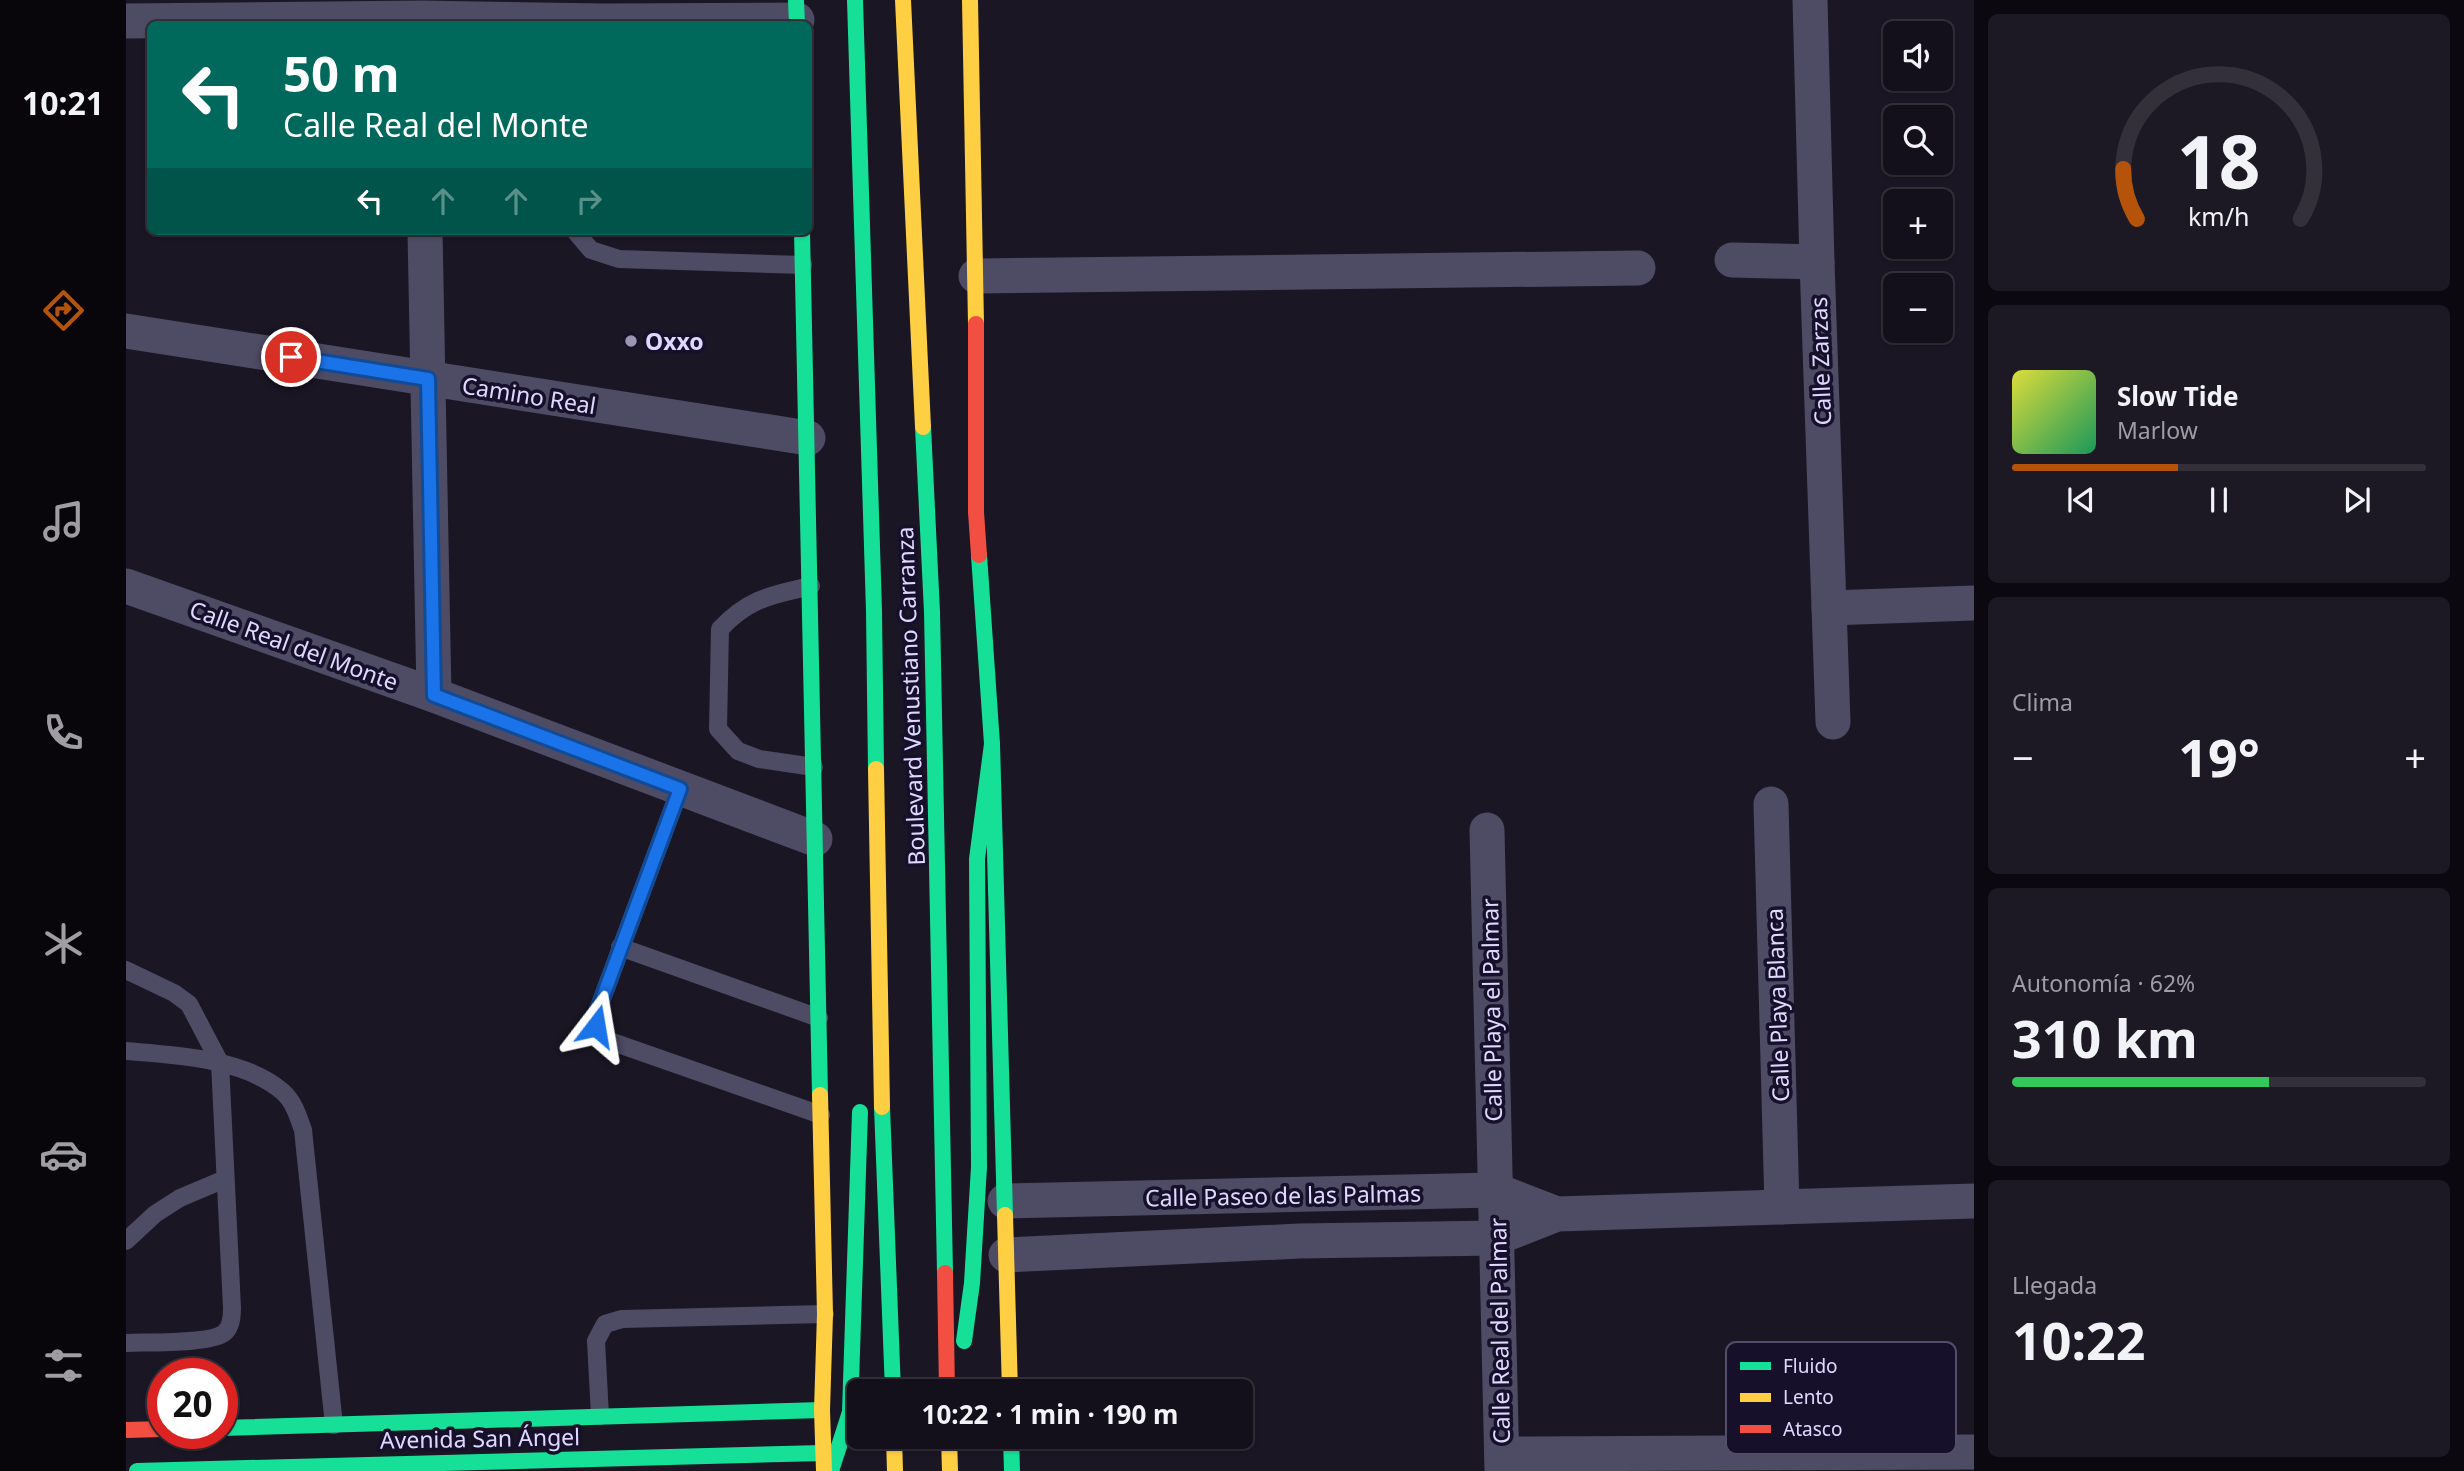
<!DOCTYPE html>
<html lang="es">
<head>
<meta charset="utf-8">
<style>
	:root { --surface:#14101b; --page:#1d1924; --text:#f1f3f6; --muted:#9d9da3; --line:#33303a; --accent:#b45309 }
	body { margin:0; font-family:"Noto Sans",sans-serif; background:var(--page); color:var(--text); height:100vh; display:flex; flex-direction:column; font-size:26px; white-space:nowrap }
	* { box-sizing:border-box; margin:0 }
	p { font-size:23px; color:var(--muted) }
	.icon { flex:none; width:38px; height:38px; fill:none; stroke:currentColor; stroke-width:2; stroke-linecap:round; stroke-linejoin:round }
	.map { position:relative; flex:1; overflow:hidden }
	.side { display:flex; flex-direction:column; gap:14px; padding:14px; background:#0b090f; width:490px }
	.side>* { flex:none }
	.banner { position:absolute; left:21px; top:21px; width:665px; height:214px; border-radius:10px; box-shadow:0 2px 5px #0004,0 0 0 2px var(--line); background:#00695c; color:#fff; overflow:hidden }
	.buttons { position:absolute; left:1757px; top:21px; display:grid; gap:14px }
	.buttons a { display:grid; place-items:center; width:70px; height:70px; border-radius:10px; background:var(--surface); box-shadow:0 2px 5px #0004,0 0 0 2px var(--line); font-size:35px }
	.speed { position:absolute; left:21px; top:1358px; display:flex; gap:14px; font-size:35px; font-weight:700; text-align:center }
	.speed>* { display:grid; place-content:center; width:91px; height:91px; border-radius:50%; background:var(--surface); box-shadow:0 2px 5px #0004,0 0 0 2px var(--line); line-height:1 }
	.speed .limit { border:10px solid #d22; background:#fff; color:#111 }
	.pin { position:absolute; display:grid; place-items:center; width:60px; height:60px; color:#fff; margin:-30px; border:4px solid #fff; border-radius:50%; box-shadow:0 2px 7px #0007 }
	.me { position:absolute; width:77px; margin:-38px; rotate:14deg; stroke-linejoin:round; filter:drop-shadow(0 0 5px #0008) }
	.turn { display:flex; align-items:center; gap:24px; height:147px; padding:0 21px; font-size:32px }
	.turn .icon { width:91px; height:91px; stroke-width:2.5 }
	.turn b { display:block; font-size:49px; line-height:60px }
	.lanes { display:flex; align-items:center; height:66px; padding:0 21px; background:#0003; justify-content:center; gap:35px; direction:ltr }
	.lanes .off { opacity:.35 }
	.big { font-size:52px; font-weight:700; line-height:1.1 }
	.side .card { flex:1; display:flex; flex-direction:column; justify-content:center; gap:10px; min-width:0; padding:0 24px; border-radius:10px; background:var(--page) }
	.side .dial { align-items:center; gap:0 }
	.dial svg { height:182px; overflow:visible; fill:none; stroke:var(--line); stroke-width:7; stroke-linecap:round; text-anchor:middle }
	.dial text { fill:var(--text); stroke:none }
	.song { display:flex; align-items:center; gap:21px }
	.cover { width:84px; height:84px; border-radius:10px; background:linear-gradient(135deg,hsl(60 70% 55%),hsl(150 70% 35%)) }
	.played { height:7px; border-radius:4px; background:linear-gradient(90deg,var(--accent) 40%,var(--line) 40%) }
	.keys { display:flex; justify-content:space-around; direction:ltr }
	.heat { display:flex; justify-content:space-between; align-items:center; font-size:38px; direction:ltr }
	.charge { height:10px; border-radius:5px; background:linear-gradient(90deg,#34c759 62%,var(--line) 0) }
	.trip { position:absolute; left:721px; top:1379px; width:406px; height:70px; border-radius:10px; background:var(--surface); box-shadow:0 2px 5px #0004,0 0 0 2px var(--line); font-weight:700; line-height:70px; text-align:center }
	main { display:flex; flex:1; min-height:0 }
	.dock { display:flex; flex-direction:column; width:126px; justify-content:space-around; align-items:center; background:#08060b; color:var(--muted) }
	.dock .icon { width:49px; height:49px }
	.dock .on { color:var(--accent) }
	.dock b { font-size:32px; color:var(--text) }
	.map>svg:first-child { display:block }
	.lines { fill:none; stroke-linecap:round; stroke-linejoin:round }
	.lane { stroke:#4e4b65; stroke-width:18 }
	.street { stroke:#4e4b65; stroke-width:35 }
	.fast { stroke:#16e098; stroke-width:16 }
	.slow { stroke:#ffcf43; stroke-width:16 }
	.jam { stroke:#f24e42; stroke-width:16 }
	.route-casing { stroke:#114b97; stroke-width:18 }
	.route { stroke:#1a73e8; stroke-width:12 }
	.poi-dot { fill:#9b95b2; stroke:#16102a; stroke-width:2.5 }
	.labels { text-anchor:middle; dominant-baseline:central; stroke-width:7; stroke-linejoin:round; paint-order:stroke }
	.poi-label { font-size:23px; font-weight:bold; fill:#e0d9ff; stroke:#16102a; text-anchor:start }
	.street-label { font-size:23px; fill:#e0d9ff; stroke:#16102a }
	.key { fill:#16102a; stroke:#534c6a; stroke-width:2 }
	.key-label { font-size:19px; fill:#e0d9ff }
</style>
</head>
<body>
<main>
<nav class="dock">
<b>10:21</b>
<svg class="icon on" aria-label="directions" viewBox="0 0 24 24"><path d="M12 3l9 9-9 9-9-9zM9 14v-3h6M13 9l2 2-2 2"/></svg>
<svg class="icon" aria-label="music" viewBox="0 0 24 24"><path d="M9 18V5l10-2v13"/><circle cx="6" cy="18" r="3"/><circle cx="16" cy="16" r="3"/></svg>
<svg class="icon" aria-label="phone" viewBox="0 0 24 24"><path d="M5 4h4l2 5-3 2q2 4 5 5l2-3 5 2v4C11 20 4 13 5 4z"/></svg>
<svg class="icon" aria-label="climate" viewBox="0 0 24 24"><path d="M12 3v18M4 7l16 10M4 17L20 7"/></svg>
<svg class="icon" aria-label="car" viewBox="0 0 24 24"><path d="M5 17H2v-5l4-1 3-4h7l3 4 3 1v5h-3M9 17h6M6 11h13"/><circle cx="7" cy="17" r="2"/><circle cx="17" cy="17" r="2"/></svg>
<svg class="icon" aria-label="filters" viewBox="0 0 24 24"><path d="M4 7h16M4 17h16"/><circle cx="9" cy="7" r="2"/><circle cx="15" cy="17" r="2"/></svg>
</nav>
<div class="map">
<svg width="1848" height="1471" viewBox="0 0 1848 1471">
	<rect width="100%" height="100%" fill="#1a1624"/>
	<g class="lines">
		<!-- lane -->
		<g class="lane">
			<polyline points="449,231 465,250 493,259 677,265"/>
			<path d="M685,586C646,595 623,598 594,629L592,729L612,751L633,759L688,767"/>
			<polyline points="554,789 470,1015 470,1026 478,1039 695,1115"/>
			<polyline points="494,947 693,1018"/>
			<path d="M0,970L48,993L63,1004L94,1063L106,1308C106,1317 105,1328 98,1333C85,1344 19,1342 0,1343"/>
			<path d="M0,1051C49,1055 118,1058 157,1092C168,1102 172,1116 177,1130L208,1425"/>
			<polyline points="0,1241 29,1214 54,1198 99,1179"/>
			<polyline points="474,1416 470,1341 479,1324 496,1319 699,1314"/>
		</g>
		<!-- street -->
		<g class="street">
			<polyline points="1684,0 1691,262 1707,722"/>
			<polyline points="0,21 295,18 479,21 671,20"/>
			<polyline points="299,231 308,695"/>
			<polyline points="1606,260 1691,262"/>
			<polyline points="850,276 1512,268"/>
			<polyline points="0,331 682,438"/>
			<polyline points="0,586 308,695 689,839"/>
			<polyline points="1703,608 1848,603"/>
			<polyline points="1645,804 1656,1207"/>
			<polyline points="1361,830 1376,1471"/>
			<polyline points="879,1201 1369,1190 1431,1214"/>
			<polyline points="880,1255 1174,1241 1370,1238 1431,1214 1848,1201"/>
			<polyline points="1376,1454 1848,1452"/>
		</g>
		<!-- fast -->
		<g class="fast">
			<polyline points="670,0 671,24"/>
			<polyline points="729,0 748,611 750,769"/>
			<polyline points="676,231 694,1095"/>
			<polyline points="797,427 806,612 819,1273"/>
			<polyline points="853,555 866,744 879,1215"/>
			<polyline points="756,1107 767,1391"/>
			<polyline points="838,1341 846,1283 853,1167 851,859 866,744"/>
			<polyline points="96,1428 696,1410"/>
			<polyline points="885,1437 886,1471"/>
			<polyline points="11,1471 697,1453"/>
			<polyline points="705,1471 724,1412 734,1112"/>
		</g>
		<!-- slow -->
		<g class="slow">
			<polyline points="777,0 797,427"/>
			<polyline points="844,0 850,324"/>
			<polyline points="750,769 756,1107"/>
			<polyline points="694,1095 699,1314 696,1410 698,1471"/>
			<polyline points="879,1215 884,1391"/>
			<polyline points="768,1437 769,1471"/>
			<polyline points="823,1437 824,1471"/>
		</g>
		<!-- jam -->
		<g class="jam">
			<polyline points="850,324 850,512 853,555"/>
			<polyline points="819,1273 821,1391"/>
			<polyline points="0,1430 37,1429"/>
		</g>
	</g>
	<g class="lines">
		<defs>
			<polyline id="route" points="165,357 302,379 308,695 554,789 470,1015 470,1026"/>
		</defs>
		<!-- route casing -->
		<use href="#route" class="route-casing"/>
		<!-- route -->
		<use href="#route" class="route"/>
	</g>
	<!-- markers -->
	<circle class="poi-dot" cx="505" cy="341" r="7"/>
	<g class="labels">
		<!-- poi labels -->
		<g class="poi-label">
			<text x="519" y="341">Oxxo</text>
		</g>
		<!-- street labels -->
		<g class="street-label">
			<text transform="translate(1694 361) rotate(-92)">Calle Zarzas</text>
			<text transform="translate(403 395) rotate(9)">Camino Real</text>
			<text transform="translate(168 645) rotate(20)">Calle Real del Monte</text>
			<text transform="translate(784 696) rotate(-92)">Boulevard Venustiano Carranza</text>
			<text transform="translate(1651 1005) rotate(-92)">Calle Playa Blanca</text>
			<text transform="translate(1365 1010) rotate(-91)">Calle Playa el Palmar</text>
			<text transform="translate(1157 1195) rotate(-1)">Calle Paseo de las Palmas</text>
			<text transform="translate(1373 1331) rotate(-91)">Calle Real del Palmar</text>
			<text transform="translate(354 1438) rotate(-1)">Avenida San Ángel</text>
		</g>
	</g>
	<!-- legend -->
	<rect x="1600" y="1342" width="230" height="112" rx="10" class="key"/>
	<rect x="1614" y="1362" width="31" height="8" fill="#16e098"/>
	<rect x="1614" y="1393" width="31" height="9" fill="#ffcf43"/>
	<rect x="1614" y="1425" width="31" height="8" fill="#f24e42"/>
	<g class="key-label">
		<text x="1657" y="1373">Fluido</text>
		<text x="1657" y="1404">Lento</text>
		<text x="1657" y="1436">Atasco</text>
	</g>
</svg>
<div class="buttons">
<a><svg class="icon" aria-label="sound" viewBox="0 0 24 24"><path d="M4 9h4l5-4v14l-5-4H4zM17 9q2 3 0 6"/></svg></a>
<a><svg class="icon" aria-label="search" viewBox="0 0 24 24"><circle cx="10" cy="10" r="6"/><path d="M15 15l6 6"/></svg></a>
<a>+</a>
<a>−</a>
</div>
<div class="speed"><div class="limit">20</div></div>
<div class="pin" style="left:165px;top:357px;background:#d93025"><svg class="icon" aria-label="arrive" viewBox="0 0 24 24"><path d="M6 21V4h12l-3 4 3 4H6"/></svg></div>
<svg class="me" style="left:470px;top:1026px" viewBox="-20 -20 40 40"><path d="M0-17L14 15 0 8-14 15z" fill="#1a73e8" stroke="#fff" stroke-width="4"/></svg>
<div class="trip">10:22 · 1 min · 190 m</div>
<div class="banner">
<div class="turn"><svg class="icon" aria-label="left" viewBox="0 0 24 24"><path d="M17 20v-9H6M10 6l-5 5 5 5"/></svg><div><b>50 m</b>Calle Real del Monte</div></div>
<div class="lanes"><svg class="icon" aria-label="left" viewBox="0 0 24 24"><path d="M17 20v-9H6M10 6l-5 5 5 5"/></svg><svg class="icon off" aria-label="ahead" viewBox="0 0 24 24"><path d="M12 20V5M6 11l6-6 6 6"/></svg><svg class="icon off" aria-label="ahead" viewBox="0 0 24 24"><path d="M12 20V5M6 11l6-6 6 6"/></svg><svg class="icon off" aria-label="right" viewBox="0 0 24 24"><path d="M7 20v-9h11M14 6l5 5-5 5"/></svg></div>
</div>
</div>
<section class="side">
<div class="card dial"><svg viewBox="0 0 100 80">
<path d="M14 69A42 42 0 1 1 86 69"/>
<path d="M14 69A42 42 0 0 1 8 47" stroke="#b45309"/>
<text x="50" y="56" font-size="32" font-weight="700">18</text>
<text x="50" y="72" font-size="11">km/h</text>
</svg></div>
<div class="card">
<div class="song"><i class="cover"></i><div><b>Slow Tide</b><p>Marlow</p></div></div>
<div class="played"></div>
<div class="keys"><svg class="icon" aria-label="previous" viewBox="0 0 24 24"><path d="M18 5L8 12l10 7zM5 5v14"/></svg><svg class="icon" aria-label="pause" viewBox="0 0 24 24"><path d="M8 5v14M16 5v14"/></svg><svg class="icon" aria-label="next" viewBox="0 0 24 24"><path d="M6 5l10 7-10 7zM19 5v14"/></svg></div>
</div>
<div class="card"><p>Clima</p>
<div class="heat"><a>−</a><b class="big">19°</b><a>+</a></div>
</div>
<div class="card"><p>Autonomía · 62%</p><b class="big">310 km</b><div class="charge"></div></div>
<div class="card"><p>Llegada</p><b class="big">10:22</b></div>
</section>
</main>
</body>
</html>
